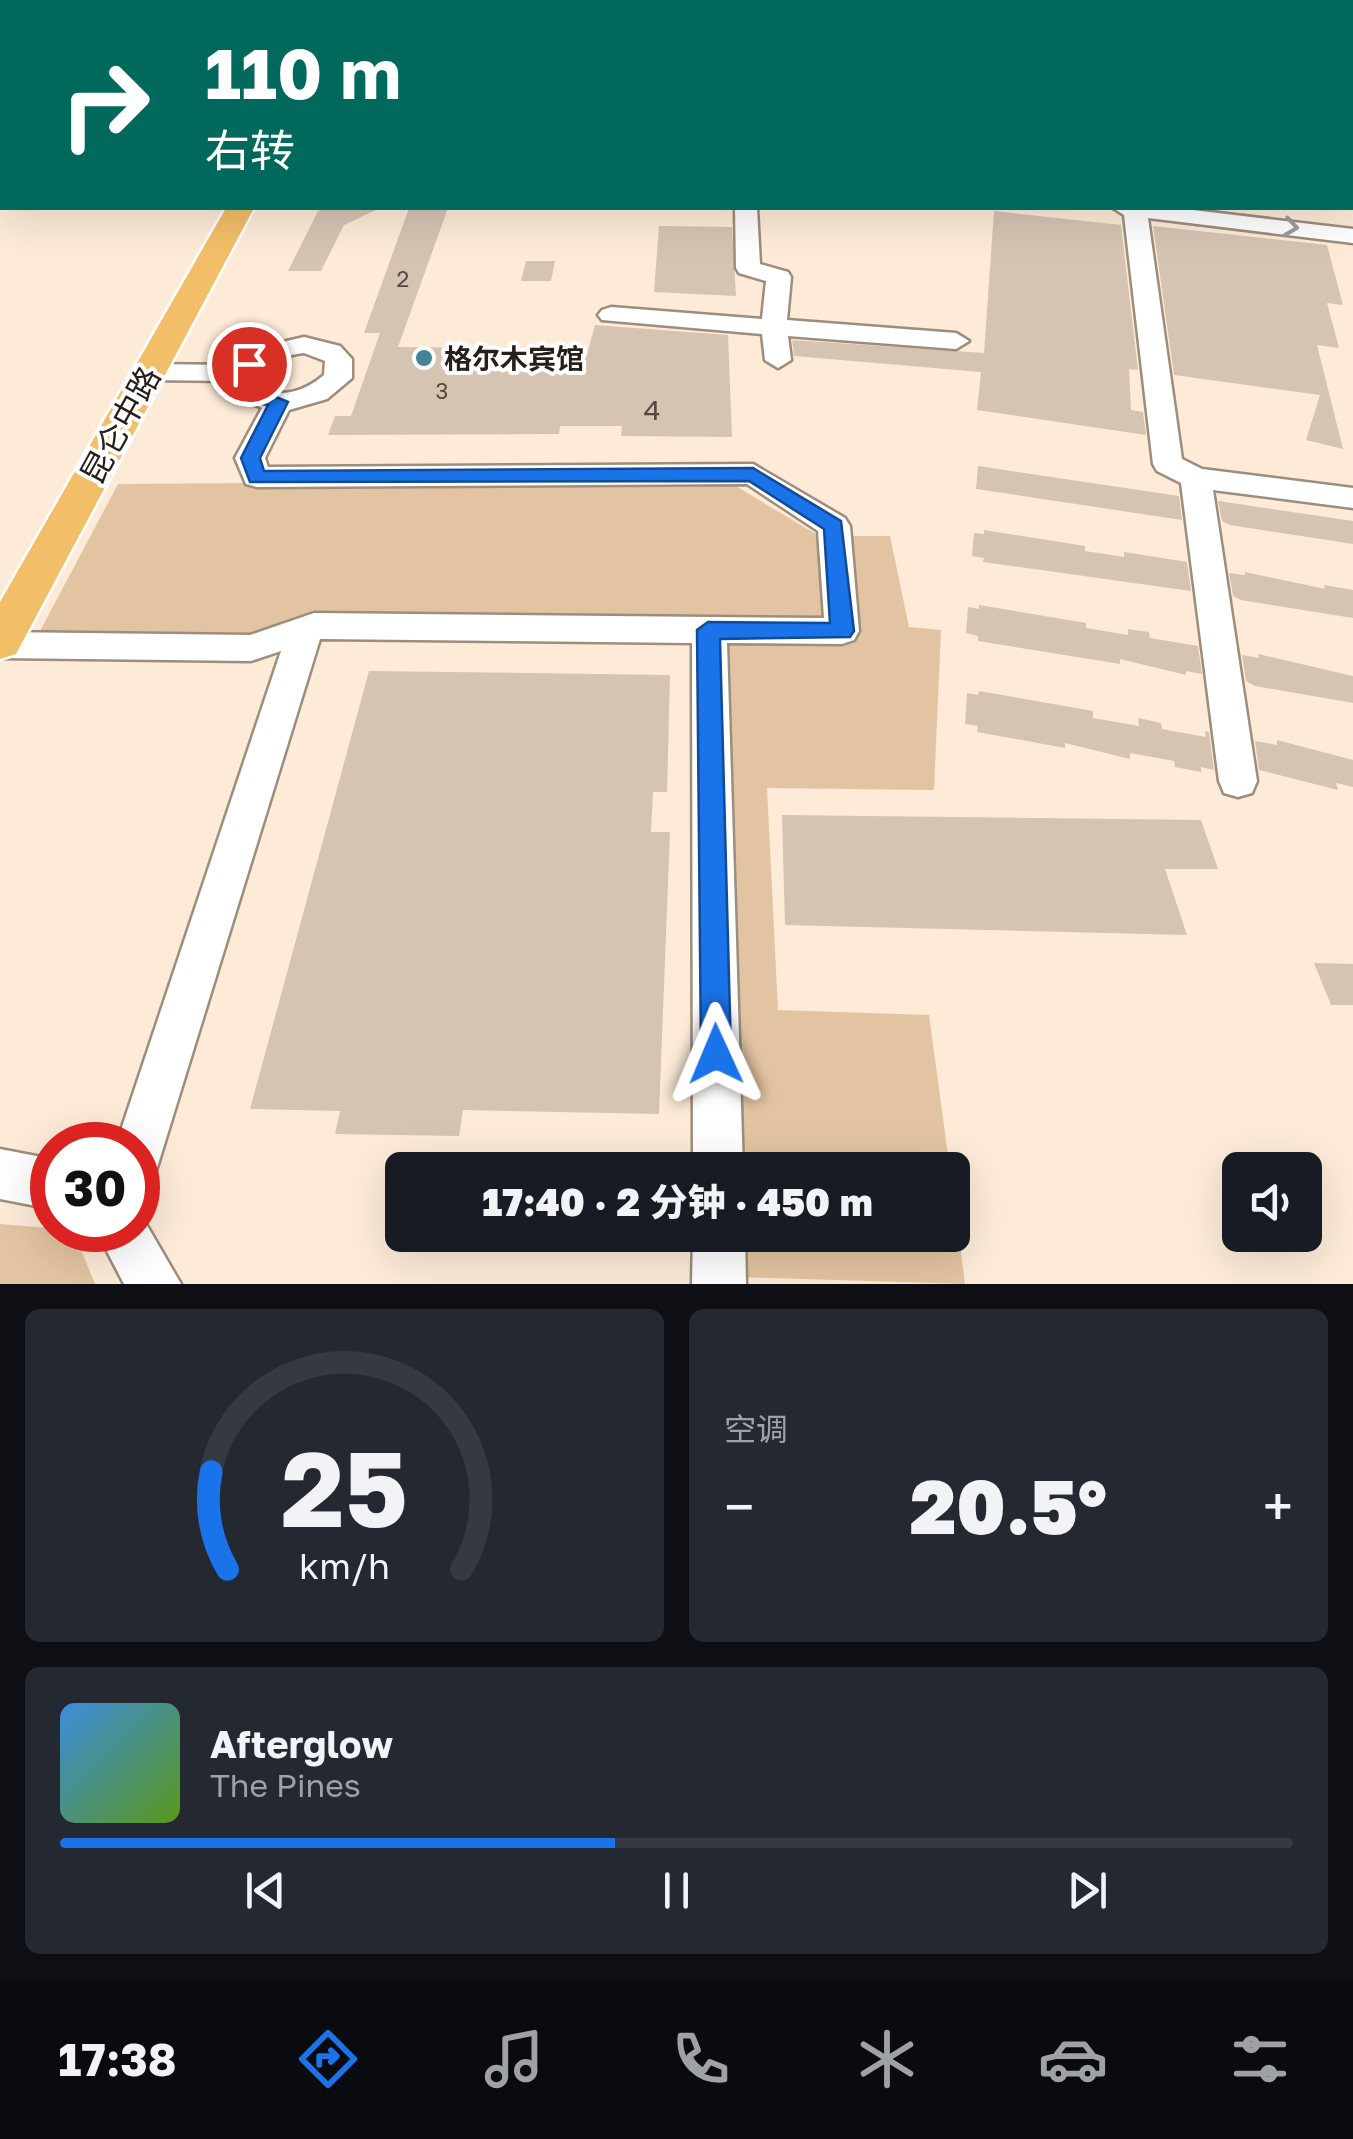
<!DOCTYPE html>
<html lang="zh">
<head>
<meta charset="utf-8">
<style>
	:root { --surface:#171b24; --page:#242831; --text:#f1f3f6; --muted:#9ea1a6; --line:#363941; --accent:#1a73e8 }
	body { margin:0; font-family:"Golos Text","Noto Sans SC",sans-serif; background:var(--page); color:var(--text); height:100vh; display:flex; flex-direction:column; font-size:38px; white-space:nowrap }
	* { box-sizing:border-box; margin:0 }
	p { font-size:32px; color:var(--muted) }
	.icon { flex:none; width:55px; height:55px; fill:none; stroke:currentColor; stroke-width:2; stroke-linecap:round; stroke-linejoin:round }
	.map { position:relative; height:1284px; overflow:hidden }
	.drawer { display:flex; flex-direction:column; gap:25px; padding:25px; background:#0d0f14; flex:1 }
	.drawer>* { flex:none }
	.hud { position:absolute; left:0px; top:0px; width:1355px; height:210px; box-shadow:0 10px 40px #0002; background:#00695c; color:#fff; overflow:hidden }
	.tools { position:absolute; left:1222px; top:1152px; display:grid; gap:20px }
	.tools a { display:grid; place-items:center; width:100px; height:100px; border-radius:15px; background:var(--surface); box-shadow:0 10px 40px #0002; font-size:50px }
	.speed { position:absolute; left:30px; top:1122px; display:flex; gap:20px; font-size:50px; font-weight:700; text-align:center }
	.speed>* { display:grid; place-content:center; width:130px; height:130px; border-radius:50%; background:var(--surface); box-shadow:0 10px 40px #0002; line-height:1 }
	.speed .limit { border:15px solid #d22; background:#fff; color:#111 }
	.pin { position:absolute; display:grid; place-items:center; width:85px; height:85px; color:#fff; margin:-42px; border:5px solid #fff; border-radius:50%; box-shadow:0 2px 10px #0007 }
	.me { position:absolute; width:110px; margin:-55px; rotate:359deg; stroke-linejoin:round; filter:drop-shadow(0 0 8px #0008) }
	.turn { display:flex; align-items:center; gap:35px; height:210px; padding:0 40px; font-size:45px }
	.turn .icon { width:130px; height:130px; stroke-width:2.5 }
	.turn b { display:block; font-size:70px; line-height:85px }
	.big { font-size:75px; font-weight:800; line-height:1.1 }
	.drawer .card { flex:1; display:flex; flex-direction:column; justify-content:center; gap:15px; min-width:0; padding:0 35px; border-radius:15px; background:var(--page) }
	.drawer .dial { align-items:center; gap:0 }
	.dial svg { height:260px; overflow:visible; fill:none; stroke:var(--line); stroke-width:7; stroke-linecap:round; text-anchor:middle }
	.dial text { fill:var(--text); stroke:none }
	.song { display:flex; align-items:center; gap:30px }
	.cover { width:120px; height:120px; border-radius:15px; background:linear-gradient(135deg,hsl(210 70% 55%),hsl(90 70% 35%)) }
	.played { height:10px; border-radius:5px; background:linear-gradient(90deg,var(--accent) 45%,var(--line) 45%) }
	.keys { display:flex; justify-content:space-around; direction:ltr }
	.heat { display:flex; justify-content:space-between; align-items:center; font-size:55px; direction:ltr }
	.drawer .tiles { flex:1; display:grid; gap:25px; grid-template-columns:1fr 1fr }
	.card:last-child { grid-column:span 2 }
	.trip { position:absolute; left:385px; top:1152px; width:585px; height:100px; border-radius:15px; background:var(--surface); box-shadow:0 10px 40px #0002; font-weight:800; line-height:100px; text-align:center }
	.tab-bar { display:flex; height:160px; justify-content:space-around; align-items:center; background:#090b0e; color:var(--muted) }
	.tab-bar .icon { width:70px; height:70px }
	.tab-bar .on { color:var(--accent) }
	.tab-bar b { font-size:45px; color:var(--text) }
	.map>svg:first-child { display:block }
	.green { fill:#e3c4a2 }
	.building { fill:#d5c4b2 }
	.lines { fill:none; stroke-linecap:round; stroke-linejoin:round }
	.minor-casing { stroke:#9d8d7c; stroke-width:5 }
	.major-casing { stroke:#fff; stroke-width:5 }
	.minor { fill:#fff; fill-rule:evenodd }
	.major { fill:#f2be68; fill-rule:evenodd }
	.oneway { stroke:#9e9b98 }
	.route { fill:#1a73e8; stroke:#114b97; stroke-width:2.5 }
	.poi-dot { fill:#428395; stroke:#fff; stroke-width:4 }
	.labels { text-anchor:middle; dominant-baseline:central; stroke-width:8; stroke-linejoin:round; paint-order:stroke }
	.far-number-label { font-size:22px; fill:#524940 }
	.far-poi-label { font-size:28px; font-weight:bold; fill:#27201a; stroke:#fff; text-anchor:start }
	.number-label { font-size:28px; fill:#524940 }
	.street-label { font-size:32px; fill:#27201a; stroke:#fff }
</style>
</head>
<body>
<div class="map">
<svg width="1353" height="1284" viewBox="0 0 1353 1284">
	<rect width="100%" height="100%" fill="#fdebd8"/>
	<!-- green -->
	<g class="green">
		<polygon points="726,480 819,536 890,536 909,627 941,630 934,790 767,788 778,1010 929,1015 950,1170 735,1170 719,619 292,620 252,634 39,633 118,484"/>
		<polygon points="953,1189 965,1284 739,1277 738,1235 952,1235"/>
		<polygon points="0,1224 73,1230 95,1284 0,1284"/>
	</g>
	<!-- building -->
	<g class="building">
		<polygon points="328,208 380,208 344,225 321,271 288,271 318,211"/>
		<polygon points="409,208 448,208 398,347 489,348 484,371 542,372 545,357 586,358 595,325 728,335 732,437 621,436 622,426 560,426 559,434 328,435 335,416 351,416 380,333 364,333"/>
		<polygon points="994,211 1121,225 1138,370 1129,369 1131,410 1143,412 1146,435 977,410 981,372 794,356 792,340 984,353"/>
		<polygon points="659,226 732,227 736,296 654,292"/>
		<polygon points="1153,226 1327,245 1343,305 1327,303 1339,348 1317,345 1343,449 1306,440 1320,395 1174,375"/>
		<polygon points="526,261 555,261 551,281 521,281"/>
		<polygon points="978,466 1179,496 1182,520 976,489"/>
		<polygon points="1218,501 1353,521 1353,544 1230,525 1222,521"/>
		<polygon points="984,530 1085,546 1085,551 1124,557 1124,552 1187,562 1191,591 983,562 984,558 972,556 974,533 984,534"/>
		<polygon points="1245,572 1325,589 1324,585 1353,590 1353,618 1241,600 1233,596 1229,573 1245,575"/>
		<polygon points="979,605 1086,623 1086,628 1128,635 1128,629 1149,632 1150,638 1198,646 1202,674 1186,671 1186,675 1120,659 1120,664 978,641 978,636 966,633 968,607 979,609"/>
		<polygon points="1258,654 1353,676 1353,703 1255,686 1246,681 1242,655 1259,658"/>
		<polygon points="369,671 670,675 667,792 653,792 651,832 670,832 659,1114 463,1110 459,1136 335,1134 340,1111 250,1109"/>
		<polygon points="979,691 1093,711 1093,718 1139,726 1138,718 1161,723 1162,729 1206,737 1205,731 1209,732 1214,770 1201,767 1201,772 1175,767 1174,761 1130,753 1130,759 1065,743 1065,748 977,732 978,726 965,724 967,693 978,695"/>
		<polygon points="1277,740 1353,760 1353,787 1336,783 1338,790 1259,770 1255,741 1277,745"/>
		<polygon points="782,815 1201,820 1218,869 1165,869 1187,935 785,925"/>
		<polygon points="1314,963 1353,964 1353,1005 1331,1005"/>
	</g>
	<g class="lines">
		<defs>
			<g id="minor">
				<polygon points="951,0 967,0 968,2 952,2"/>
				<polygon points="1052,0 1068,0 1069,2 1053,2"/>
				<rect x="1352" y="44" width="1" height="10"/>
				<rect x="0" y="74" width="2" height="12"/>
				<polygon points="735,208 757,208 760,264 788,272 791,277 787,320 956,333 969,341 956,349 788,336 791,360 778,368 765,360 762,334 602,320 598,315 602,310 611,307 762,319 766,281 739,273 736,268"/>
				<polygon points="1113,208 1176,208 1353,229 1353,243 1148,218 1182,459 1202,469 1353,488 1353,508 1213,490 1257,781 1252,793 1238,797 1224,793 1219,781 1181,483 1157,471 1153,464 1124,215"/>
				<path d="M304,337L340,346L352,359V378L327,399L289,410L265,458L268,467L753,464L845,518L850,526L859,631L854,640L842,644L727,643L743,1170H693L692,643L320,639L156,1171L138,1178V1145H116L281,651L251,661L0,658V632L250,635L314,613L824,618L818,531L747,484L257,487L246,484L235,458L262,408L234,396L230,381L149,380L135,372L149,364L236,365L261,347ZM304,353L325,361L324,375C305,391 281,400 258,386L257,374C270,361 285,355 304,353Z"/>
				<polygon points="0,1149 52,1159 52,1209 0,1199"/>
				<polygon points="138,1210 181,1284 124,1284 96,1230 138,1230"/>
				<polygon points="693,1235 745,1235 746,1284 692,1284"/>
			</g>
			<polygon id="major" points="226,208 254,208 16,654 0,659 0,602"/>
		</defs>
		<!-- minor casing -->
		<use href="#minor" class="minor-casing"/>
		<!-- major casing -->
		<use href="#major" class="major-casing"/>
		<!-- minor -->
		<use href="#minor" class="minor"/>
		<!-- major -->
		<use href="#major" class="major"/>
	</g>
	<!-- one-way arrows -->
	<defs><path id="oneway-chevron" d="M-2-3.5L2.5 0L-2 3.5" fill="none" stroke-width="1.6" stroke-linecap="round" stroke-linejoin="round" transform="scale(2.5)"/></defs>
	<use class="oneway" href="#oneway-chevron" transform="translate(1291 227) rotate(8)"/>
	<!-- route -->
	<path class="route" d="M249,358L258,364L250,382L252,387L288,402L260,458L264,471L753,468L841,521L854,631L850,637L720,639L731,1054L727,1065L716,1069L705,1065L701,1054L697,630L708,622L830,623L824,529L749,481L250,482L241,458L268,405C251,402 239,400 232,382L243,360Z"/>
	<!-- markers -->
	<circle class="poi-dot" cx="424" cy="358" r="10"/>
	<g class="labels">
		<!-- far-number labels -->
		<g class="far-number-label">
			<text x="403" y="278">2</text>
			<text x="442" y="390">3</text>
		</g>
		<!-- far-poi labels -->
		<g class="far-poi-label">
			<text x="444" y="358">格尔木宾馆</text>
		</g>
		<!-- number labels -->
		<g class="number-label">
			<text x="652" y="409">4</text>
		</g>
		<!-- street labels -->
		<g class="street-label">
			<text transform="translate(120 425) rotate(-61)">昆仑中路</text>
		</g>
	</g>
</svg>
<div class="tools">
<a><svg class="icon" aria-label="sound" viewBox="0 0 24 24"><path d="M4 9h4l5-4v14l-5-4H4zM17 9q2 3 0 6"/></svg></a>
</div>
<div class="speed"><div class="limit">30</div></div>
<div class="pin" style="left:249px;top:364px;background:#d93025"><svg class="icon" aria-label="arrive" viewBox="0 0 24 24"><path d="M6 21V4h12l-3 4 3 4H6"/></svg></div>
<svg class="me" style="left:716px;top:1054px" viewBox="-20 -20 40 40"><path d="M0-17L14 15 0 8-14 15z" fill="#1a73e8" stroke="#fff" stroke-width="4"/></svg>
<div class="trip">17:40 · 2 分钟 · 450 m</div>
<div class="hud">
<div class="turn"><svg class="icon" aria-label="right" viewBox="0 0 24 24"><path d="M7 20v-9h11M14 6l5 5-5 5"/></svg><div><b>110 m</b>右转</div></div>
</div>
</div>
<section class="drawer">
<div class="tiles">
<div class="card dial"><svg viewBox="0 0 100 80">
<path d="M14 69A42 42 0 1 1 86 69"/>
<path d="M14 69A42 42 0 0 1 9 39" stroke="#1a73e8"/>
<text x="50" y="56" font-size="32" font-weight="700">25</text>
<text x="50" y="72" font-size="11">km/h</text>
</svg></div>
<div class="card"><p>空调</p>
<div class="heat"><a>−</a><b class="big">20.5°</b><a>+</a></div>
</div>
<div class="card">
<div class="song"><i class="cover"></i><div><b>Afterglow</b><p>The Pines</p></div></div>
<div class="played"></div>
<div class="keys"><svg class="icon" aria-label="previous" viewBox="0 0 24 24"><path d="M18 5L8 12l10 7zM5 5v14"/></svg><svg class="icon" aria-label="pause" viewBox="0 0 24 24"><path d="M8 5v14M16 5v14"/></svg><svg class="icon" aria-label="next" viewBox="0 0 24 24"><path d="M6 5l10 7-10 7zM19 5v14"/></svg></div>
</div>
</div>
</section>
<nav class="tab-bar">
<b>17:38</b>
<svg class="icon on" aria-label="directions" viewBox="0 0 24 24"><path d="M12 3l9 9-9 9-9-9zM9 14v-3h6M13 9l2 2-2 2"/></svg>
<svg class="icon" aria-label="music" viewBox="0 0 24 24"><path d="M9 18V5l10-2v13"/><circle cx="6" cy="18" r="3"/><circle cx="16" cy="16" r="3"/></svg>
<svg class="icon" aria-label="phone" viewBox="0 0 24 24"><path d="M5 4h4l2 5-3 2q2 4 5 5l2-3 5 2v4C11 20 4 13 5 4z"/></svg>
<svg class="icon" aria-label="climate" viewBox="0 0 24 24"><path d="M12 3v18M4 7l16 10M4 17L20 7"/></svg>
<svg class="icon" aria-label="car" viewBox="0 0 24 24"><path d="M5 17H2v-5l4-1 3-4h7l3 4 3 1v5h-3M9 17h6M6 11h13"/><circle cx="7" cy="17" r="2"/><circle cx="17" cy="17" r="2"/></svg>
<svg class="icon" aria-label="filters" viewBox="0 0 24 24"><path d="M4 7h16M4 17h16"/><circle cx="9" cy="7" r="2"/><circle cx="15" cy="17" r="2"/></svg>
</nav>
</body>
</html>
